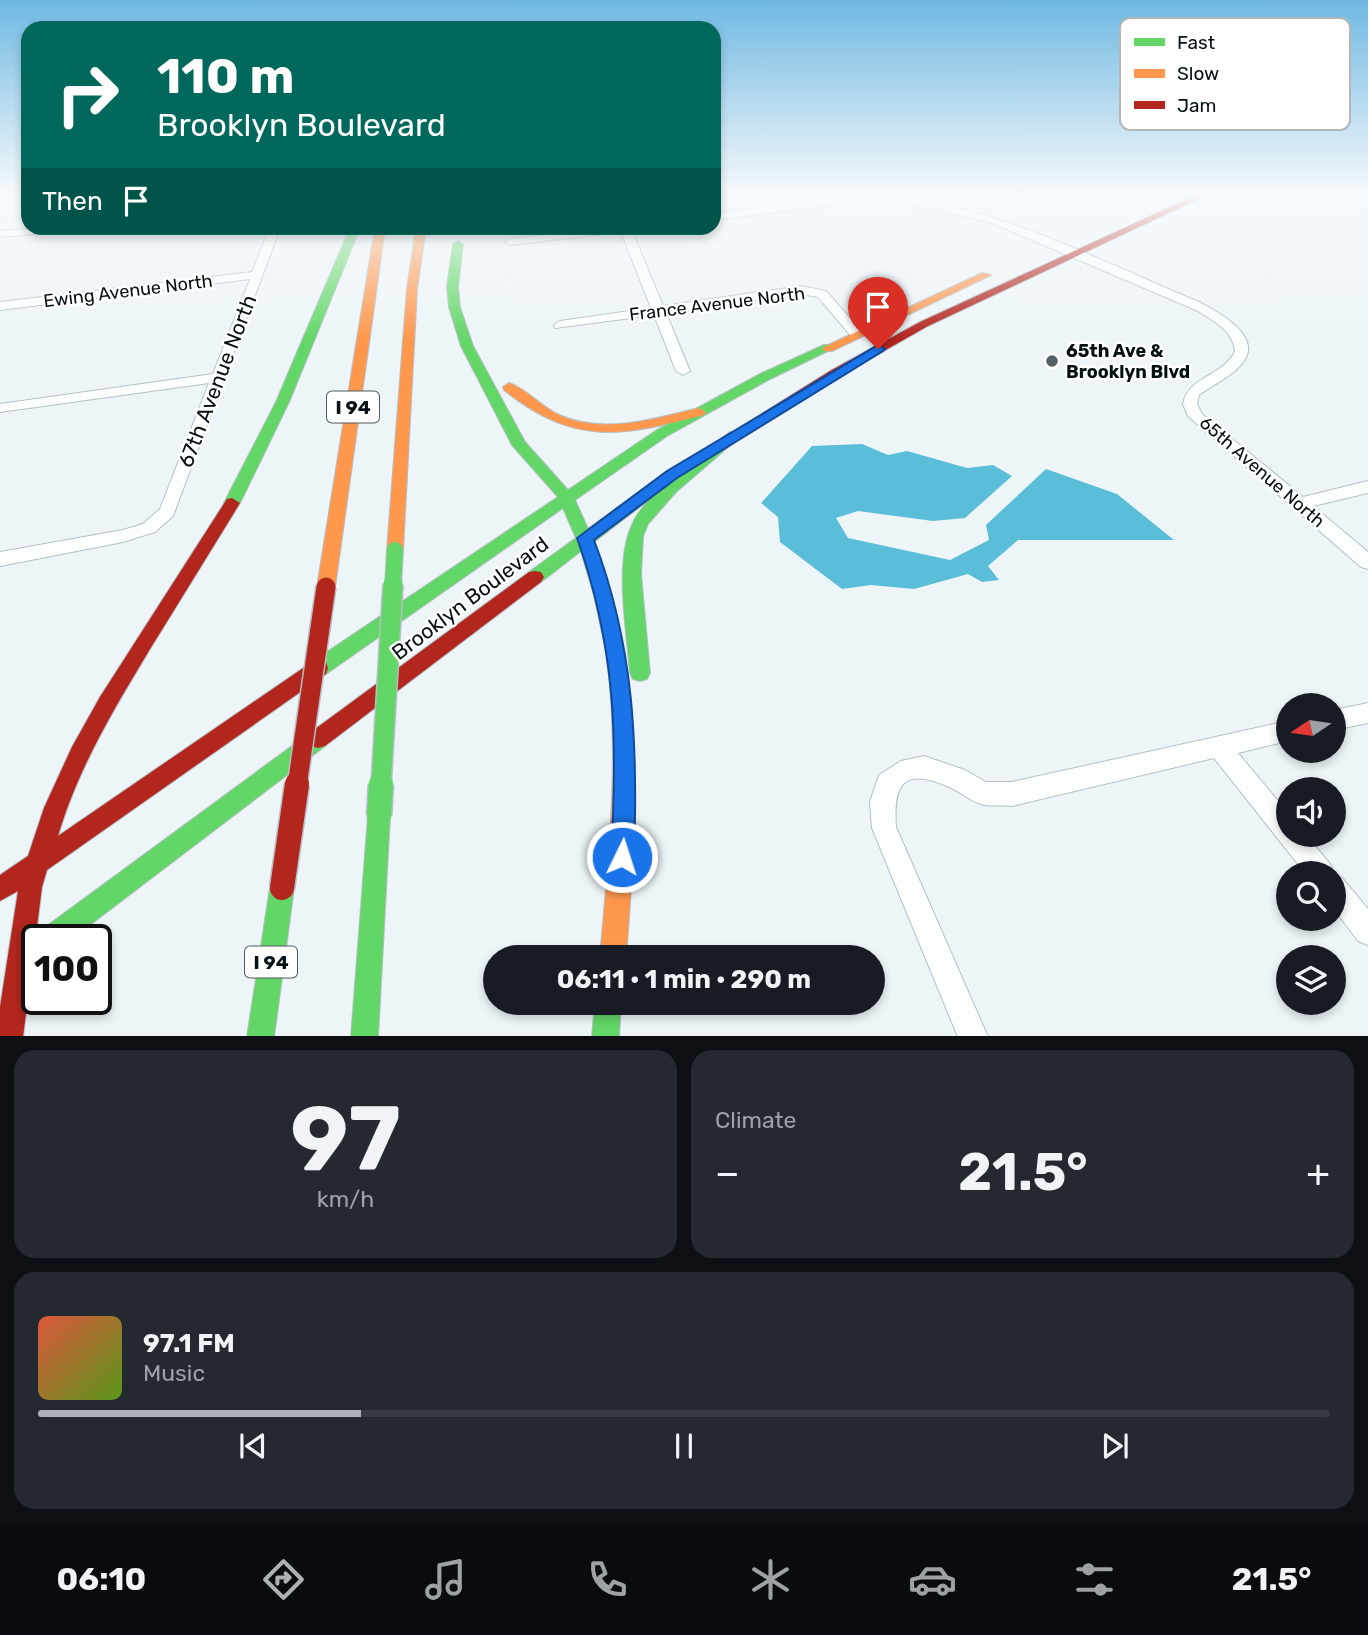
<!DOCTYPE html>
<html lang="en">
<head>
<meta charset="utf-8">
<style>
	:root { --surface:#171b24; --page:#242831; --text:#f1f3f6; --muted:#9ea1a6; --line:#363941; --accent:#abb1b4 }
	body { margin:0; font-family:Rubik,sans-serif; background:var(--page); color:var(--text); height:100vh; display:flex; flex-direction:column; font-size:26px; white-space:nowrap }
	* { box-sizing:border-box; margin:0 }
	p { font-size:23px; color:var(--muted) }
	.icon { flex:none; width:38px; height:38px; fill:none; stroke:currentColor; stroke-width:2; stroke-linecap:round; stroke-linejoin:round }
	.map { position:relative; height:1036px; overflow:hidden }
	.side { display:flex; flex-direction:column; gap:14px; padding:14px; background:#0d0f14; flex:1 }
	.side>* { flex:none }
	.top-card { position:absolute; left:21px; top:21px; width:700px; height:214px; border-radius:21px; box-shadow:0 4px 10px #0003; background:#00695c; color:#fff; overflow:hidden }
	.needle { width:46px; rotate:257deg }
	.controls { position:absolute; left:1276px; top:693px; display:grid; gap:14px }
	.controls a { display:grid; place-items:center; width:70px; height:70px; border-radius:50%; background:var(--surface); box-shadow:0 4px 10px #0003; font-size:35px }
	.speed { position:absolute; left:21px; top:924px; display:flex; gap:14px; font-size:35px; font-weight:700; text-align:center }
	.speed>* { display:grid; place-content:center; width:91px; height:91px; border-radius:50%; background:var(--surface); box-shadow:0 4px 10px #0003; line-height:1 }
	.speed .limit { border:4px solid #111; border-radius:10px; background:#fff; color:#111 }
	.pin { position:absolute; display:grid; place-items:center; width:60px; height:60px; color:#fff; margin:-72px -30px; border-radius:50% 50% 50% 0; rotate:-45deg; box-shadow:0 0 7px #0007 }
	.pin .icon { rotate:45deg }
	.me { position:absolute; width:77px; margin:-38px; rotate:4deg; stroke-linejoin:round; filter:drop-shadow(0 0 5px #0008) }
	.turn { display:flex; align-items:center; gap:24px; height:147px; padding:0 21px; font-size:32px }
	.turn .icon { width:91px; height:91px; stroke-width:2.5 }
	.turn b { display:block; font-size:49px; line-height:60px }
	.then { display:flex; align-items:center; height:66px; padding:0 21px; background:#0003; gap:14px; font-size:26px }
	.big { font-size:52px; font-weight:700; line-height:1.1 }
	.side .card { flex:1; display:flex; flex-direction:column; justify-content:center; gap:10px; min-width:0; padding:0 24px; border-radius:21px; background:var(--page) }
	.side .dial { align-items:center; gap:0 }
	.dial b { font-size:91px; line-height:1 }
	.song { display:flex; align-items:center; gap:21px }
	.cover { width:84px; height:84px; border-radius:10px; background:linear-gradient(135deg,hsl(10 70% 55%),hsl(90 70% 35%)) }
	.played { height:7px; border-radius:4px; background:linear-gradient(90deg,var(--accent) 25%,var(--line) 25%) }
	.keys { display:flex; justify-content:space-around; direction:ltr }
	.heat { display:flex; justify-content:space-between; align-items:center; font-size:38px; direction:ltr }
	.side .tiles { flex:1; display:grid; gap:14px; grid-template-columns:1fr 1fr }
	.card:last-child { grid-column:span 2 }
	.trip { position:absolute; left:483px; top:945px; width:402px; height:70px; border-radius:35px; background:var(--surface); box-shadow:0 4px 10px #0003; font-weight:700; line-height:70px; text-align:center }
	.dock { display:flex; height:112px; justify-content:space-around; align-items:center; background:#090b0e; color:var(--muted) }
	.dock .icon { width:49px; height:49px }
	.dock .selected { color:var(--accent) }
	.dock b { font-size:32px; color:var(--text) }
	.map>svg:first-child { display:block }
	.water { fill:#5abed8 }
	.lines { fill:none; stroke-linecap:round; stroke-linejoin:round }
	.street-casing { stroke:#b5c0c4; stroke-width:2 }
	.fast-casing { stroke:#b5c0c4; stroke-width:2 }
	.slow-casing { stroke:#b5c0c4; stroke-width:2 }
	.jam-casing { stroke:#b5c0c4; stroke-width:2 }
	.street { fill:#fcfefe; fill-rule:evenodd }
	.fast { fill:#63d668; fill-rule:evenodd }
	.slow { fill:#ff974d; fill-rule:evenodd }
	.jam { fill:#b3261e; fill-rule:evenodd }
	.fast-bridge-far2-casing { stroke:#b5c0c4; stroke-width:18; stroke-linecap:butt }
	.fast-bridge-far1-casing { stroke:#b5c0c4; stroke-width:22; stroke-linecap:butt }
	.fast-bridge-casing { stroke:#b5c0c4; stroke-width:27; stroke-linecap:butt }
	.jam-bridge-far1-casing { stroke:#b5c0c4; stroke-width:22; stroke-linecap:butt }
	.jam-bridge-casing { stroke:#b5c0c4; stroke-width:27; stroke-linecap:butt }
	.fast-bridge-far2 { stroke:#63d668; stroke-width:16 }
	.fast-bridge-far1 { stroke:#63d668; stroke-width:19 }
	.fast-bridge { stroke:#63d668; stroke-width:24 }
	.jam-bridge-far1 { stroke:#b3261e; stroke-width:19 }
	.jam-bridge { stroke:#b3261e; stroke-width:24 }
	.route { fill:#1a73e8; stroke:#114b97; stroke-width:2 }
	.poi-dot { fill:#556064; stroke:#fff; stroke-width:2.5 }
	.labels { text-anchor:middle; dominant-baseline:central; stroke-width:5; stroke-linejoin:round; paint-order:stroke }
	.far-street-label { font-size:18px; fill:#031014; stroke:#fff }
	.far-poi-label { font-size:18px; font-weight:bold; fill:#031014; stroke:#fff; text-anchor:start }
	.shield { fill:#fff; stroke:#4f585a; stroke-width:2 }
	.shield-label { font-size:19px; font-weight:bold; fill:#031014 }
	.street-label { font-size:21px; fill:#031014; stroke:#fff }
	.key { fill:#fff; stroke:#b3b7b8; stroke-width:2 }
	.key-label { font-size:19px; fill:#031014 }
</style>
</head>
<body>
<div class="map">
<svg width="1368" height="1037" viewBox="0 0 1368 1037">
	<rect width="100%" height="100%" fill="#edf5f8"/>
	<!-- water -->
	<polygon class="water" points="862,444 888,455 907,451 967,468 993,465 1012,476 965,518 933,521 858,511 836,518 848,538 950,560 989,540 986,525 1046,469 1117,494 1174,540 1018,540 988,566 999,580 982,582 968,574 914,589 871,585 842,589 780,542 778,517 761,503 812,446"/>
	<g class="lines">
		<defs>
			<g id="street">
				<path d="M856,195C971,192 1095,259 1199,302C1220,313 1267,338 1240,366C1229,378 1212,385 1199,395L1197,404L1202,414L1303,497L1368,481V493L1313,506L1368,552V569L1361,567L1188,416L1183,404C1188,376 1224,376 1235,351C1233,331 1214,321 1198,311L992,223L943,211L874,200L714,220V214Z"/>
				<polygon points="1331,195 1344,195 1368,205 1368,212"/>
				<polygon points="35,228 69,228 64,231 0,237 0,231"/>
				<polygon points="270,228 280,228 173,516 155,532 123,542 0,566 0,552 123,530 143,524 160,509 209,383 0,412 0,404 213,374 250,279 0,310 0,302 252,272"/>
				<polygon points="609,228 637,228 632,231 663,306 801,286 826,291 863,333 856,337 851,336 818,297 801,294 666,313 690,371 683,375 676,371 654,315 555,328 554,325 560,321 651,308 621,232 510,245 505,242 510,239"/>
				<polygon points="1368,703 1368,723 1334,730 1334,710"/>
				<path d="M1288,721V741L1238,753L1288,813V835H1306L1330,864L1334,873V874L1305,873L1214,758L1012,806C1003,805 993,806 984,805C971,802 961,792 949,787C904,767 893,783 896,827L988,1037H958L872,828L870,802L879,775L901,761L924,756L965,770L986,782H1012Z"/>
				<polygon points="1334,875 1343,879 1368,909 1368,945 1358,941 1334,909"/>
			</g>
			<g id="fast">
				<polygon points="350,228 360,228 289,402 240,503 237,507 227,507 224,503 276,402"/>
				<path d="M458,241L463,244L458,287L460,307L473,346L525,442L568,490L657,430L762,373L824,345H832L834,348L770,379L667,436L575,500L588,529L668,471L673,469L679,472L730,432H740L742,435L676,492L648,524L643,536L641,574L650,673L647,679L640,681L633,679L630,673C627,630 614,564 632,525C636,514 644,506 651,498L594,542L611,595L625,655L623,660L616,663L609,660L607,655L594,595L581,551L541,582H529L526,577L529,572L576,538L563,508L326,674L319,676L312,674L310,668L312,662L558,497L512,445L461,346L449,307L447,287L453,244Z"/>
				<polygon points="318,730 325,732 328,739 325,746 70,940 37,940 40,931 311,732"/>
				<polygon points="379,805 387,808 390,816 378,1037 351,1037 368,816 371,808"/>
				<polygon points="282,876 290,880 294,888 274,1037 247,1037 270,888 274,880"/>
				<polygon points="595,1003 621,1003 619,1037 592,1037"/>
			</g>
			<g id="slow">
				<polygon points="375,228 385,228 335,587 332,592 320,592 317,587"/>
				<polygon points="416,228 426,228 417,289 403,550 401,554 389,554 387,550 407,289"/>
				<polygon points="982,273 991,275 832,351 824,351 822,348"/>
				<path d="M509,383C527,389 541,407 559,415C604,435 654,419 699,408L706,412L704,415C621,436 576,447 504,390L503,387Z"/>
				<path d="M616,647L623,650L625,655C641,756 634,856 626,957H600C609,855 620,757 607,655L609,650Z"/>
			</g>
			<g id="jam">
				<polygon points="1196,195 1207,195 928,326 838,377 719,451 714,452 707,448 830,371 920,322"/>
				<path d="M232,498L240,503C210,552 180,601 150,649C114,709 78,768 58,836L312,662L319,660L326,662L328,668L326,674L47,870L42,887L23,1037H0V1007L18,891L0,901V875L28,856L44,808L72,747L100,697L227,499Z"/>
				<polygon points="535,571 541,572 544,577 541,582 325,746 318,748 311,746 308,739 311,732 529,572"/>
			</g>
		</defs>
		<!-- street casing -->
		<use href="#street" class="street-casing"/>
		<!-- fast casing -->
		<use href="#fast" class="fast-casing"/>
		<!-- slow casing -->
		<use href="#slow" class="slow-casing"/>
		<!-- jam casing -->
		<use href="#jam" class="jam-casing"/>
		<!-- street -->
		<use href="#street" class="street"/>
		<!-- fast -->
		<use href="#fast" class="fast"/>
		<!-- slow -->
		<use href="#slow" class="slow"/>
		<!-- jam -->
		<use href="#jam" class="jam"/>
		<defs>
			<polyline id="fast-bridge-far2" points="393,586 395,550"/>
			<polyline id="fast-bridge-far1" points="381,786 393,584"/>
			<polyline id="fast-bridge" points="379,816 381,784"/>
			<polyline id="jam-bridge-far1" points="297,786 326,587"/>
			<polyline id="jam-bridge" points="282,888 297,784"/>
		</defs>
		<!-- fast-bridge-far2 casing -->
		<use href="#fast-bridge-far2" class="fast-bridge-far2-casing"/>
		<!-- fast-bridge-far1 casing -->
		<use href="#fast-bridge-far1" class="fast-bridge-far1-casing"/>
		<!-- fast-bridge casing -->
		<use href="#fast-bridge" class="fast-bridge-casing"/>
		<!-- jam-bridge-far1 casing -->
		<use href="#jam-bridge-far1" class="jam-bridge-far1-casing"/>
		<!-- jam-bridge casing -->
		<use href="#jam-bridge" class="jam-bridge-casing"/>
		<!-- fast-bridge-far2 -->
		<use href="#fast-bridge-far2" class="fast-bridge-far2"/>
		<!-- fast-bridge-far1 -->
		<use href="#fast-bridge-far1" class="fast-bridge-far1"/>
		<!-- fast-bridge -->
		<use href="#fast-bridge" class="fast-bridge"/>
		<!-- jam-bridge-far1 -->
		<use href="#jam-bridge-far1" class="jam-bridge-far1"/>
		<!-- jam-bridge -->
		<use href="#jam-bridge" class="jam-bridge"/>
	</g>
	<!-- sky -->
	<linearGradient id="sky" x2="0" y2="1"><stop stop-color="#6fb8e2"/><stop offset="0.57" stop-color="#f7fafc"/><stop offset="1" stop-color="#f7fafc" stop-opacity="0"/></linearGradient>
	<rect width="1368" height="340" fill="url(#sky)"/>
	<!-- route -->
	<path class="route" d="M878,345L885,349L883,351L677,478L594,540C634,645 638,745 634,857L631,865L622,868L614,865L611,857C618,743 616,647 577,538L667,471Z"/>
	<!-- markers -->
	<circle class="poi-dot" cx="1052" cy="361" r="7"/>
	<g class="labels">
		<!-- far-street labels -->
		<g class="far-street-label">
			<text transform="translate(128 291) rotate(-7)">Ewing Avenue North</text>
			<text transform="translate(717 304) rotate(-7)">France Avenue North</text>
			<text transform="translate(1262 472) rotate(41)">65th Avenue North</text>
		</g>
		<!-- far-poi labels -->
		<g class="far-poi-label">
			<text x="1066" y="351">65th Ave &amp;<tspan x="1066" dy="21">Brooklyn Blvd</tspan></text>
		</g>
		<!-- shield labels -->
		<g class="shield">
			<rect x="327" y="391.5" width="52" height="31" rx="5"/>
			<rect x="245" y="946.5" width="52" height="31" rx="5"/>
		</g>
		<g class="shield-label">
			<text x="353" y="407">I 94</text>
			<text x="271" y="962">I 94</text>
		</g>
		<!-- street labels -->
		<g class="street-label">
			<text transform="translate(217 381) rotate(-69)">67th Avenue North</text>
			<text transform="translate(470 598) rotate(-37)">Brooklyn Boulevard</text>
		</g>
	</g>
	<!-- legend -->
	<rect x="1120" y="18" width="230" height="112" rx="10" class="key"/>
	<rect x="1134" y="38" width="31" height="8" fill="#63d668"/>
	<rect x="1134" y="69" width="31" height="9" fill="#ff974d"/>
	<rect x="1134" y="101" width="31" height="8" fill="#b3261e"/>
	<g class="key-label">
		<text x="1177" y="49">Fast</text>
		<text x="1177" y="80">Slow</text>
		<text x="1177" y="112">Jam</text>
	</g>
</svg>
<div class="controls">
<a><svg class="needle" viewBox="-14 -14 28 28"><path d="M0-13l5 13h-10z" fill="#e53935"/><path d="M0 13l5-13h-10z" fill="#9ea1a6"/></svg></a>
<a><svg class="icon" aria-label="sound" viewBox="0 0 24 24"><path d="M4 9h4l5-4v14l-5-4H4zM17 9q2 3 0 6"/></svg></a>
<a><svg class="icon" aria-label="search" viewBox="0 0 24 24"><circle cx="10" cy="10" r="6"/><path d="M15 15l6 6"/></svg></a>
<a><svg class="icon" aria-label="layers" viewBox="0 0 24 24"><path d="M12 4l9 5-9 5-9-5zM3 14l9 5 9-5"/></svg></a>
</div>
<div class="speed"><div class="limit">100</div></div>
<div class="pin" style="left:878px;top:349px;background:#d93025"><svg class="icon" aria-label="arrive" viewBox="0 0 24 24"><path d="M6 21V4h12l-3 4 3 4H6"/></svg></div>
<svg class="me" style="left:622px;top:857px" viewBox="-20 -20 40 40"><circle r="17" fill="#1a73e8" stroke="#fff" stroke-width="3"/><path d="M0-11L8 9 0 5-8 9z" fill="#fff"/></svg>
<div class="trip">06:11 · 1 min · 290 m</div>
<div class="top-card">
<div class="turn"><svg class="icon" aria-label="right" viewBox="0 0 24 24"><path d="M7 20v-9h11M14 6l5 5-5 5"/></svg><div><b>110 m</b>Brooklyn Boulevard</div></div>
<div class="then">Then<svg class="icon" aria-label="arrive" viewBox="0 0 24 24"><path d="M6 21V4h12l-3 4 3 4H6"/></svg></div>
</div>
</div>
<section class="side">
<div class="tiles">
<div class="card dial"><b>97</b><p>km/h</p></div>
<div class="card"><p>Climate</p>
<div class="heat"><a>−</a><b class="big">21.5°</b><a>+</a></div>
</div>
<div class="card">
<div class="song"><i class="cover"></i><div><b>97.1 FM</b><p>Music</p></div></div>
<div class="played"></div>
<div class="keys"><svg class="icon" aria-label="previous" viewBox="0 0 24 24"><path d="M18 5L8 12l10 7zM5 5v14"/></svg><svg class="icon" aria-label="pause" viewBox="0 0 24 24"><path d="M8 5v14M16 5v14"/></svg><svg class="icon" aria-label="next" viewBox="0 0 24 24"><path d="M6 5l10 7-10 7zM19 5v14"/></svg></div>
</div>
</div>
</section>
<nav class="dock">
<b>06:10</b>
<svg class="icon selected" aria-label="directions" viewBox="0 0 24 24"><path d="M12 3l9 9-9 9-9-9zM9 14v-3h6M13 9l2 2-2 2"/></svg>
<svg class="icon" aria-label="music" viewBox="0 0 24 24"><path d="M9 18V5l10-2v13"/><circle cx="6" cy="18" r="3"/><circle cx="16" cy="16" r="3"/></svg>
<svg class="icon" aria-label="phone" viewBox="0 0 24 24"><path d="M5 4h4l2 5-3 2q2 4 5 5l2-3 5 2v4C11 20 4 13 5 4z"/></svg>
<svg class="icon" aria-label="climate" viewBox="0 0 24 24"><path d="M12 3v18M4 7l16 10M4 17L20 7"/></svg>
<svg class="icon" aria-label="car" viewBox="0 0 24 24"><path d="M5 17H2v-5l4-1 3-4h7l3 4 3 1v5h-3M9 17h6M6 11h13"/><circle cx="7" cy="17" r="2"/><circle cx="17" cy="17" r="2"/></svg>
<svg class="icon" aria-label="filters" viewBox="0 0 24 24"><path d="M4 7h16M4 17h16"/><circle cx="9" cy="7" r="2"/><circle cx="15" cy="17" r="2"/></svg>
<b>21.5°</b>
</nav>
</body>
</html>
